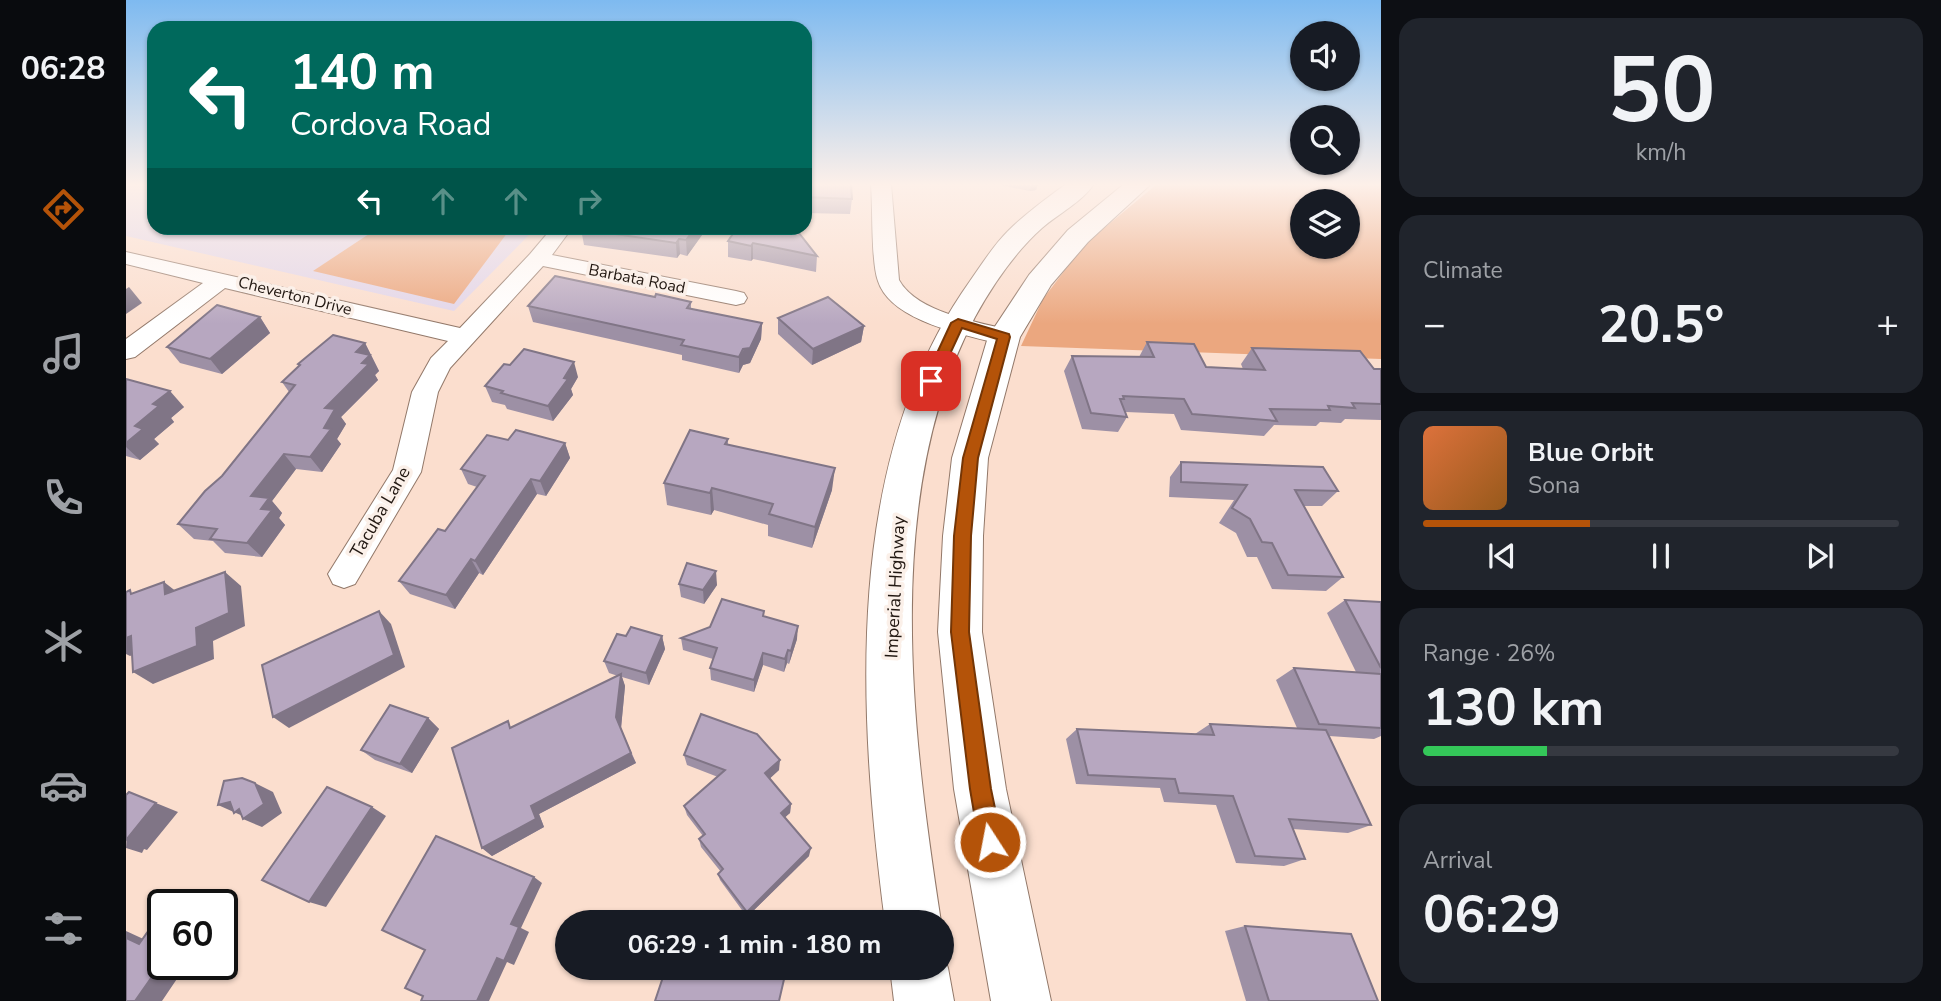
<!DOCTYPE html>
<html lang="en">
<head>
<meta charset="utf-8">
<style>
	:root { --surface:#171b24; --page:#20242c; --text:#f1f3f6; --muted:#9ea1a6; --line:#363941; --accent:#b45309 }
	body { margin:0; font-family:"Nunito Sans",sans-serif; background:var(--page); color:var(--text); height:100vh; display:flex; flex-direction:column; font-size:26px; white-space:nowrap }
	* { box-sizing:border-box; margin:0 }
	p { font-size:23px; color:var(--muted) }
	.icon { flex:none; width:38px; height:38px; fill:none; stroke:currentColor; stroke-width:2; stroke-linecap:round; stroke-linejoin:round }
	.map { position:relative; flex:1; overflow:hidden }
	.side { display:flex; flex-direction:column; gap:18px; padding:18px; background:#0d0f14; width:560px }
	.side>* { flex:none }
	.guide { position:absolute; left:21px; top:21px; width:665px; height:214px; border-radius:21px; box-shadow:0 2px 5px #0004; background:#00695c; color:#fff; overflow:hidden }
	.buttons { position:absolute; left:1164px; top:21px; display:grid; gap:14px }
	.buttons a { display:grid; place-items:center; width:70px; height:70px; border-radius:50%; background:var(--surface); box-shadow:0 2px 5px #0004; font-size:35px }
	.speed { position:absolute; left:21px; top:889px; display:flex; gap:14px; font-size:35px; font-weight:700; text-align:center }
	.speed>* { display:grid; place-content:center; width:91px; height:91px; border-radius:50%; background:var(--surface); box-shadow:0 2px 5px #0004; line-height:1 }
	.speed .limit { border:4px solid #111; border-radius:10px; background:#fff; color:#111 }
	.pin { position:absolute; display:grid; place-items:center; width:60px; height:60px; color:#fff; margin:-30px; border-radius:14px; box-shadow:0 4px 10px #0006 }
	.me { position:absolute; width:77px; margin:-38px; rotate:349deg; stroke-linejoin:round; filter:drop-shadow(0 0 5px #0008) }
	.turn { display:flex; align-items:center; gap:24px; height:147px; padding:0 28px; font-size:32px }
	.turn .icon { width:91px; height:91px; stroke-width:2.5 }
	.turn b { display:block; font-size:49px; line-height:60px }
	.lanes { display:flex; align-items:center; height:66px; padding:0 28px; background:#0003; justify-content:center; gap:35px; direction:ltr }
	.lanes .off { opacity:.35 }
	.big { font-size:52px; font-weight:700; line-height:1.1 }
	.side .tile { flex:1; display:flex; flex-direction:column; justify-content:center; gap:10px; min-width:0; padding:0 24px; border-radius:21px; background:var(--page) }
	.side .dial { align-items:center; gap:0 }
	.dial b { font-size:91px; line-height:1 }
	.song { display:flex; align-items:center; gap:21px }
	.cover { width:84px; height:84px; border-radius:10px; background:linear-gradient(135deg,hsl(20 70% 55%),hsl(30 70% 35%)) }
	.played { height:7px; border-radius:4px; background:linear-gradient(90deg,var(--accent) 35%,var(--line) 35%) }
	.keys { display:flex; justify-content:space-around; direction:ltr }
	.heat { display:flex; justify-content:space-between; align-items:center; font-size:38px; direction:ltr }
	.charge { height:10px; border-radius:5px; background:linear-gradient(90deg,#34c759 26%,var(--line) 0) }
	.trip { position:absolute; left:429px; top:910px; width:399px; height:70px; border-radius:35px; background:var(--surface); box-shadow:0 2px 5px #0004; font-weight:700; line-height:70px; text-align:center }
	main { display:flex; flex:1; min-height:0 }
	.menu { display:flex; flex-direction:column; width:126px; justify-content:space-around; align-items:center; background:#090b0e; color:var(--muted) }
	.menu .icon { width:49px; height:49px }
	.menu .selected { color:var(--accent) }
	.menu b { font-size:32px; color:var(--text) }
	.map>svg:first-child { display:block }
	.education { fill:#e2d6ea }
	.green { fill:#eba77f; fill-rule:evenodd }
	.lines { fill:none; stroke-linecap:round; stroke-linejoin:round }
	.minor-casing { stroke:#927869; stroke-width:2 }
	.primary-casing { stroke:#927869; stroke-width:2 }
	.minor { fill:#fff; fill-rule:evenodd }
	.primary { fill:#fff; fill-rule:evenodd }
	.wall { fill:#9d90a5 }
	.shaded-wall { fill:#807586 }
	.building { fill:#b7a7c0; stroke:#807586; stroke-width:2 }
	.route { fill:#b45309; stroke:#753606; stroke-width:2 }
	.labels { text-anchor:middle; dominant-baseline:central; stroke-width:7; stroke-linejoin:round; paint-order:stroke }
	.far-street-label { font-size:16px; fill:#211711; stroke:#fbf0e9 }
	.street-label { font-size:18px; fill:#211711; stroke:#fbf0e9 }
</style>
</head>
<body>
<main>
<nav class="menu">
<b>06:28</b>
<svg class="icon selected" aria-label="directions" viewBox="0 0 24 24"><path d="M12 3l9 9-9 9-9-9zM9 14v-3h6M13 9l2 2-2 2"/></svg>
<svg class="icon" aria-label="music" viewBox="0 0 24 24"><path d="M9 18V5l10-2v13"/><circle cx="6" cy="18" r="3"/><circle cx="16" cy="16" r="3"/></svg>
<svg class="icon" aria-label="phone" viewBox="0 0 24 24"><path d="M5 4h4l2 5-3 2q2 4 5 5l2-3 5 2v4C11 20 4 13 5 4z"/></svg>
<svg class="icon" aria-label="climate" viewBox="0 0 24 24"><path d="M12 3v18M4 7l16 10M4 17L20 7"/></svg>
<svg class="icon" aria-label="car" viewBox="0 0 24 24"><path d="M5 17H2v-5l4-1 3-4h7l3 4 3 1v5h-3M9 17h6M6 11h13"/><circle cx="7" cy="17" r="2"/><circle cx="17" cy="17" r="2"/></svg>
<svg class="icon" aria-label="filters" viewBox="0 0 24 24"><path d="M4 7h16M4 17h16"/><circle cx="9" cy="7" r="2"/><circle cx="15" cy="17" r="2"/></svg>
</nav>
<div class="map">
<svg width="1255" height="1001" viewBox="0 0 1255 1001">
	<rect width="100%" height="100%" fill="#fbdece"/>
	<!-- education -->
	<polygon class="education" points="0,184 28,184 28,228 406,228 402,236 328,311 0,236"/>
	<!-- green -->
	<g class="green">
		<path d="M1031,184H1255V359L895,346L917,299L958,245ZM1176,201H1222V247H1176Z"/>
		<polygon points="252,228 385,228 328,304 187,271"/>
	</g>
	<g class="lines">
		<defs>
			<g id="minor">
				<path d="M745,184H765L773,280C791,313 853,322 887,331L890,337L887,343L878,345C841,335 765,322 752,281C745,262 747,208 745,184Z"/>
				<polygon points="426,228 446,228 426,255 610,291 618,293 621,298 618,303 610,305 417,266 324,368 312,392 295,472 229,584 218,588 207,584 202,574 267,470 286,392 305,358 322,341 99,288 9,357 0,359 0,339 77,283 0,264 0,252 334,328 404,254"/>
			</g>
			<g id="primary">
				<path d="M940,184H968C956,202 932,214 916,228C889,252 866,286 849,317C755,494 786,732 815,922H759C732,714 716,461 844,281C856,264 867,246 882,231C900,213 920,199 940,184Z"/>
				<polygon points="998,184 1025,184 962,242 925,285 894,337 862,458 857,536 856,632 880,789 925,1001 865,1001 828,789 812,632 817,536 826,458 862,337 903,275 942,230"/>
				<polygon points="816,951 822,968 828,1001 768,1001 764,968 816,968"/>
			</g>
		</defs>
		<!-- minor casing -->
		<use href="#minor" class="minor-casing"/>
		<!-- primary casing -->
		<use href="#primary" class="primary-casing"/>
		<!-- minor -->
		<use href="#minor" class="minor"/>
		<!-- primary -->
		<use href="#primary" class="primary"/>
	</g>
	<!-- wall -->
	<g class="wall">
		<polygon points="679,184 726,199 724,214 679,213"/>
		<polygon points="868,184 912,184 910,190 904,191"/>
		<polygon points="456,228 575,228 576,235 561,256 554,254 551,258 458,245 455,229"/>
		<polygon points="672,233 691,256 690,272 627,259 625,261 602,257 602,241"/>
		<polygon points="529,297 565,302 565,309 636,323 635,339 624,363 617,365 613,373 556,360 556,355 407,322 402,306"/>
		<polygon points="134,317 144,333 96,374 54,363 41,347"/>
		<polygon points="652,318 738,326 735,342 686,365 652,334"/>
		<polygon points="1021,342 1080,367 1117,369 1115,364 1126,348 1255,369 1255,420 1219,419 1215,423 1194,422 1190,426 1148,425 1138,436 1055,430 1048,414 1000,412 1001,417 992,432 956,429 938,371 946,356 1013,357"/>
		<polygon points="239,343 253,371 249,375 252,380 215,417 220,424 211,439 215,444 196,472 170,469 146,501 156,513 153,518 159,525 136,557 99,553 87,541 68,539 52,524 96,476 163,392 156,382 173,366 172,364"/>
		<polygon points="452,377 445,389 447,395 427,421 381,409 379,405 366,402 359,386"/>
		<polygon points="0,379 58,407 45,418 48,422 28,439 33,444 14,460 0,456"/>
		<polygon points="602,439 602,444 706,490 686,548 642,536 642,525 588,510 585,515 541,505 538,483"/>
		<polygon points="382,440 439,443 444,458 420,496 411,494 357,575 353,573 329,609 284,594 273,581 319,531 351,487 342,484 335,469"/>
		<polygon points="1055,462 1212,491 1196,506 1177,506 1217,577 1200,591 1146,589 1131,557 1121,557 1110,533 1093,523 1108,500 1043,497 1044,477"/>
		<polygon points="553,584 591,585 578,604 555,597"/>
		<polygon points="1219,600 1255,602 1255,736 1248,739 1203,736 1245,825 1222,833 1167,829 1179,859 1158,866 1110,863 1090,805 1038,802 1034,788 950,784 940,739 951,729 1069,734 1084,724 1171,728 1150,680 1168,668 1230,672 1201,613"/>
		<polygon points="638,617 671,639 663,664 661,663 658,672 637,665 628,692 585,680 584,668 587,659 557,650 555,638"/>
		<polygon points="500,636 536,636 539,649 523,685 496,677 499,686 495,728 510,763 413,814 418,827 366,856 356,848 492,676 483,673 478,661"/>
		<polygon points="302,718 313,729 286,773 249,760 235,750"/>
		<polygon points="558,755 653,770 644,778 665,804 664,813 658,817 683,856 621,917 594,880 592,874 595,872 575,847 573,839 577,836 561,815 558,806 592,777 561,765"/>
		<polygon points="1119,926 1252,1001 1120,1001 1099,931"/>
	</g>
	<!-- shaded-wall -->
	<g class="shaded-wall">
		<polygon points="906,184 912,184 910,190 904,191"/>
		<polygon points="569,228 575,228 576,235 561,256 560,240"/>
		<polygon points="553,239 554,254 551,258 550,243"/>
		<polygon points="627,243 627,259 625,261 625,246"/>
		<polygon points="3,287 16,303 0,314 0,289"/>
		<polygon points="134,317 144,333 96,374 84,359"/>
		<polygon points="636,323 635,339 624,363 617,365 613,373 613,357"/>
		<polygon points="738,326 735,342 686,365 687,349"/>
		<polygon points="239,343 253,371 249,375 252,380 215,417 220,424 211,439 215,444 196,472 184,457 198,428 199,408 230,352"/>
		<polygon points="448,362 452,377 445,389 447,395 427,421 422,406"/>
		<polygon points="44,391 58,407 45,418 48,422 28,439 33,444 14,460 0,447 0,443 9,426 27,404"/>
		<polygon points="439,443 444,458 420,496 414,481"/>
		<polygon points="158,454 170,469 146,501 156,513 153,518 159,525 136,557 121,543 125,496"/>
		<polygon points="709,468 706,490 686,548 689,527"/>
		<polygon points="405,479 411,494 357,575 349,561"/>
		<polygon points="586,488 588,510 585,515 584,493"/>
		<polygon points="345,559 353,573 329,609 320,595"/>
		<polygon points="590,571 591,585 578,604 577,590"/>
		<polygon points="99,572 115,586 119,626 87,641 88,659 27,684 7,672 70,628"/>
		<polygon points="38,582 56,596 39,594"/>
		<polygon points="253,611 265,624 279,667 163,728 147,717"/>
		<polygon points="672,626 671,639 663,664 665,651"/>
		<polygon points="5,636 25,648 4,656 0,654 0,638"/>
		<polygon points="536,636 539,649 523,685 520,673"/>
		<polygon points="662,650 661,663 658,672 659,659"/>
		<polygon points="637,653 637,665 628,692 628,680"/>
		<polygon points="495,674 499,686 495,728 490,717"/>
		<polygon points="302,718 313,729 286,773 274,764"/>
		<polygon points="505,753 510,763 413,814 418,827 366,856 356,848 405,806"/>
		<polygon points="654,760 653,770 639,783 639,773"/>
		<polygon points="129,783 147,792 156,813 136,827 117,819 119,817 92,805 104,802"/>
		<polygon points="3,792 52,812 21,850 18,849 16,853 0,848"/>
		<polygon points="665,804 664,813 654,822 655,813"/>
		<polygon points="246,807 260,816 200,907 183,902"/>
		<polygon points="685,848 683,856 621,917 621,912"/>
		<polygon points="408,877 416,883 395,928 403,932 388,965 381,962 363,1001 351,1001 385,924"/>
		<polygon points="0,931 37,948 13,944 0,938"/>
		<polygon points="37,961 37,964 61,964 36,1001 9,1001"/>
	</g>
	<!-- building -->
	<g class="building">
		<polygon points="679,184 725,184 726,199 679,197"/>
		<polygon points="456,228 569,228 560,240 553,239 550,243 455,229"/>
		<polygon points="611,228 669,228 691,256 627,243 625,246 602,241"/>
		<polygon points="429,276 529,297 530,294 565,302 561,308 636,323 624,348 617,349 613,357 555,345 558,340 402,306"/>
		<polygon points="702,297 738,326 687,349 652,318"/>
		<polygon points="91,305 134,317 84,359 41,347"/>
		<polygon points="207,335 239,343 230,352 244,355 236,363 243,364 199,408 209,409 198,428 205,429 184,457 158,454 125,496 143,498 135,509 146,510 121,543 84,539 91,529 52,524 79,491 96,476 169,385 156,382 174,365 172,364"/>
		<polygon points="1021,342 1068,344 1080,367 1139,370 1126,348 1234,351 1248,369 1255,369 1255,404 1226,403 1229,408 1202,406 1204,410 1144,409 1151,421 1066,414 1058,399 997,396 998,399 994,399 1001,417 965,413 946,356 1028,357"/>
		<polygon points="398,349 448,362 438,378 442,379 422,406 375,393 377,391 359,386 378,364 384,365"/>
		<polygon points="0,379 44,391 27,404 33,406 9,426 17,429 0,443"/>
		<polygon points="390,430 439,443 414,481 405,479 349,561 345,559 320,595 273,581 312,529 319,531 359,476 335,469 361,435 382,440"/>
		<polygon points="564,430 602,439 599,444 709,468 689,527 643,514 647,504 586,488 584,493 538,483"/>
		<polygon points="1055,462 1197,467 1212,491 1169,490 1217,577 1162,575 1146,543 1136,542 1124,519 1106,508 1121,485 1055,482"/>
		<polygon points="561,563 590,571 577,590 553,584"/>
		<polygon points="99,572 103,613 70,628 71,646 7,672 5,636 0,638 0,592 4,590 5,594 38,582 39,594"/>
		<polygon points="596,599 638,611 637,616 672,626 665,651 662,650 659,659 637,653 628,680 584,668 591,648 555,638 584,627"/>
		<polygon points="1219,600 1255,602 1255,668"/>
		<polygon points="253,611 268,655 147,717 136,665"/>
		<polygon points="505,627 536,636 520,673 478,661 491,634 500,636"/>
		<polygon points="1168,668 1255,674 1255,728 1193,724"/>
		<polygon points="495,674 490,717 505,753 405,806 410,819 356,848 326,748 382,721 384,728"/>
		<polygon points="264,705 302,718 274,764 235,750"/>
		<polygon points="575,714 631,734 654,760 639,773 665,804 655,813 685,848 621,912 592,874 597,869 573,839 579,834 558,806 599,770 558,755"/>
		<polygon points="1084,724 1200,730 1245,825 1163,819 1179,859 1129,856 1107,796 1053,793 1049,779 962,775 951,729 1088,735"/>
		<polygon points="116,778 129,783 138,804 117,819 113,809 108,813 104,802 92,805 98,781"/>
		<polygon points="201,787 246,807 183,902 136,880"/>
		<polygon points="3,792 30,803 0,840 0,795"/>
		<polygon points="310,836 408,877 385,924 393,927 378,961 371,958 351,1001 295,1001 297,996 279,988 299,950 256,930"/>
		<polygon points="30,920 37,923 37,961 9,1001 0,1001 0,938 13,944"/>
		<polygon points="1119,926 1225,934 1252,1001 1143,1001"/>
		<polygon points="540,968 665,968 663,976 659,975 653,1001 529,1001"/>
	</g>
	<!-- sky -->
	<linearGradient id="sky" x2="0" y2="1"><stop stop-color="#7ebaf0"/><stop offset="0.57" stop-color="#fdf0e9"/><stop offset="1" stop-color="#fdf0e9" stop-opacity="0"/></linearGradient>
	<rect width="1255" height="324" fill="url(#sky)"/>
	<!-- route -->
	<polygon class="route" points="832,319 883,334 884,337 852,458 845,536 843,632 865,789 876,842 872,850 864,853 857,850 853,842 844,789 825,632 828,536 837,458 871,339 836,328 810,384 800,384 798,381 825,323"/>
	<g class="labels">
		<!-- far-street labels -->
		<g class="far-street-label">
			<text transform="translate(511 279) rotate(11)">Barbata Road</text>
			<text transform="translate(169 296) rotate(14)">Cheverton Drive</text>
		</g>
		<!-- street labels -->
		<g class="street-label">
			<text transform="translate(254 512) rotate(-60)">Tacuba Lane</text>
			<text transform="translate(769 587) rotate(-87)">Imperial Highway</text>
		</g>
	</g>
</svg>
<div class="buttons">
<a><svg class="icon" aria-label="sound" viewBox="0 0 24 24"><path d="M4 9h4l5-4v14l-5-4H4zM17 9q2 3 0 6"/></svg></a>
<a><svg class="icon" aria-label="search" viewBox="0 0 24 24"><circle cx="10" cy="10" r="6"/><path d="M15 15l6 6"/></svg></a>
<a><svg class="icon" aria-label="layers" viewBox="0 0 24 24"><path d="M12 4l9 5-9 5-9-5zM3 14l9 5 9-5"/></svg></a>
</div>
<div class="speed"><div class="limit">60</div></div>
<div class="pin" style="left:805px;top:381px;background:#d93025"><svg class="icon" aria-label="arrive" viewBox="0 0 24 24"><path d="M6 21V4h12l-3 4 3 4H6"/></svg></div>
<svg class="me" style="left:864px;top:842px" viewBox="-20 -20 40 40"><circle r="17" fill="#b45309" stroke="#fff" stroke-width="3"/><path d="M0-11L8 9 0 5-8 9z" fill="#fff"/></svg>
<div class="trip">06:29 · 1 min · 180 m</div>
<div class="guide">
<div class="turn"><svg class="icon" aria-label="left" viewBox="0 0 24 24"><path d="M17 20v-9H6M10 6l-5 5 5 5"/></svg><div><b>140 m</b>Cordova Road</div></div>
<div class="lanes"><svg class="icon" aria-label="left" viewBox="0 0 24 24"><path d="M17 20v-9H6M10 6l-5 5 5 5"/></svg><svg class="icon off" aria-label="ahead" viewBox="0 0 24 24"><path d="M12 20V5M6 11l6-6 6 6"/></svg><svg class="icon off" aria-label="ahead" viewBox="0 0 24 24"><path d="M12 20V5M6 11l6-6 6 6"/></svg><svg class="icon off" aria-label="right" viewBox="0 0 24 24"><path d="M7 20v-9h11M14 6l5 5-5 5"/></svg></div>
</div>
</div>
<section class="side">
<div class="tile dial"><b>50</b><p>km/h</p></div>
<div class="tile"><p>Climate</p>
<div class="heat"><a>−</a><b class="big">20.5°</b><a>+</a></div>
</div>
<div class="tile">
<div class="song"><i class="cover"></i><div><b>Blue Orbit</b><p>Sona</p></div></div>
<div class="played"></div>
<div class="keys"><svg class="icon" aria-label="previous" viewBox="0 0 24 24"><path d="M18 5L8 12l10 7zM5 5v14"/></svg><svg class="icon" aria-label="pause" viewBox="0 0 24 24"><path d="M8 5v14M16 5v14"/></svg><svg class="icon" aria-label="next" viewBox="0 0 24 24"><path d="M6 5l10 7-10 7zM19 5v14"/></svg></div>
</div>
<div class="tile"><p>Range · 26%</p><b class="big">130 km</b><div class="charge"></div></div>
<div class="tile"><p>Arrival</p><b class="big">06:29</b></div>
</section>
</main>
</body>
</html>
